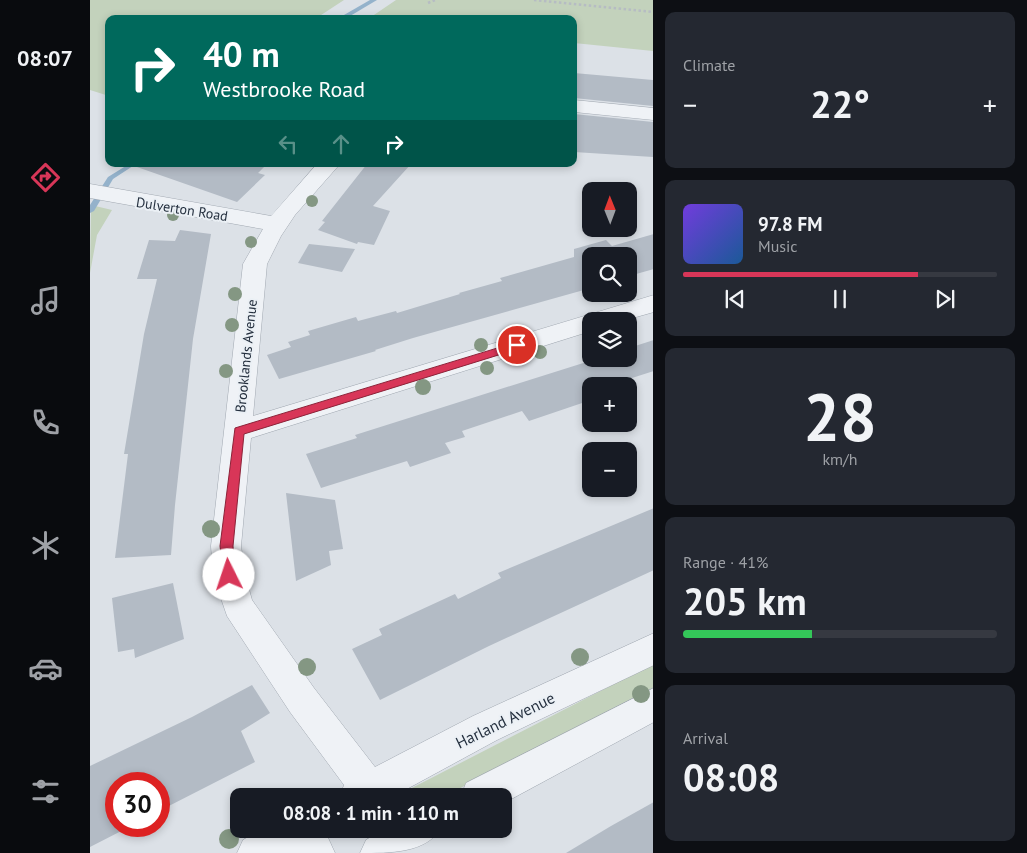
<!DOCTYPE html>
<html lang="en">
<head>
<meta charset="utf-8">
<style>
	:root { --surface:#171b24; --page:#242831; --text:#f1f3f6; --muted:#9ea1a6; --line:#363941; --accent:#d83658 }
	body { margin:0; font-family:"PT Sans",sans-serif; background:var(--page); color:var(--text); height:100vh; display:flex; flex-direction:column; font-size:19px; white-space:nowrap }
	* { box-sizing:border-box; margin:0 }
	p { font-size:16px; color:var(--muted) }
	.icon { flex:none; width:28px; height:28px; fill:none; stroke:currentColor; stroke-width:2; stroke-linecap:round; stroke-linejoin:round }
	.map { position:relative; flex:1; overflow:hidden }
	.drawer { display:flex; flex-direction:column; gap:12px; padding:12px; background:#0d0f14; width:374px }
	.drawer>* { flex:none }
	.guide { position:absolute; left:15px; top:15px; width:472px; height:152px; border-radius:10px; box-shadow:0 2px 8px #0003; background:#00695c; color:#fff; overflow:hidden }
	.needle { width:32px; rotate:359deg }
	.fabs { position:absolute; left:492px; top:182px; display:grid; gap:10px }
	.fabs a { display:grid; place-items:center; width:55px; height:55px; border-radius:10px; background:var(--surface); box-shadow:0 2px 8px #0003; font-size:25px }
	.speed { position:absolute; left:15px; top:772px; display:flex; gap:10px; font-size:25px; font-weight:700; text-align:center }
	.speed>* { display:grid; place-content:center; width:65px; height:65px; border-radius:50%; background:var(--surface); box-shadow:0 2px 8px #0003; line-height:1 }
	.speed .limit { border:8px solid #d22; background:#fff; color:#111 }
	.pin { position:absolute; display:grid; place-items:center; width:42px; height:42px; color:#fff; margin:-21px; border:2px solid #fff; border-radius:50%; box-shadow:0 1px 5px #0007 }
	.me { position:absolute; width:55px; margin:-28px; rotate:356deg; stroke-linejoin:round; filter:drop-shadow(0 0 4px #0008) }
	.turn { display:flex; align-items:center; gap:18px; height:105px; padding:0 15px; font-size:22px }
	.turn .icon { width:65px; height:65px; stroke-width:2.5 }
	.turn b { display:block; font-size:35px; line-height:42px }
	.lanes { display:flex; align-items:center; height:48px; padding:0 15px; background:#0003; justify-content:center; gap:25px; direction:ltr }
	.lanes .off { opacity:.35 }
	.big { font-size:38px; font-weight:700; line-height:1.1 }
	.drawer .tile { flex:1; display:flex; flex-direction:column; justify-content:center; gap:8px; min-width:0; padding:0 18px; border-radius:10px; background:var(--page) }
	.drawer .dial { align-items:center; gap:0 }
	.dial b { font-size:65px; line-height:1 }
	.song { display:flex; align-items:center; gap:15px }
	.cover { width:60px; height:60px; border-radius:8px; background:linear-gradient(135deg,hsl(260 70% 55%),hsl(210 70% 35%)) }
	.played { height:5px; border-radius:2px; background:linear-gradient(90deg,var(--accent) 75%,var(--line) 75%) }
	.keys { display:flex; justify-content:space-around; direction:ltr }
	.heat { display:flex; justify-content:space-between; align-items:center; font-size:28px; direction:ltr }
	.charge { height:8px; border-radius:4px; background:linear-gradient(90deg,#34c759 41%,var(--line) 0) }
	.trip { position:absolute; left:140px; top:788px; width:282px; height:50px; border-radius:10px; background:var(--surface); box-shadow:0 2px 8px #0003; font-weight:700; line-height:50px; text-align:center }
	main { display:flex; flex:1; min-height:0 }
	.tabs { display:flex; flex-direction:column; width:90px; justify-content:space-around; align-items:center; background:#090b0e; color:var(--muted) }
	.tabs .icon { width:35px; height:35px }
	.tabs .on { color:var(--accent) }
	.tabs b { font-size:22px; color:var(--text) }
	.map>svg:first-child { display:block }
	.green { fill:#c3d2bc }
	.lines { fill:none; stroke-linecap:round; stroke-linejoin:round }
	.stream { fill:#94b2cb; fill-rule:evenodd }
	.building { fill:#b3bbc5 }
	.minor-casing { stroke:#a1a8b1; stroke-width:1 }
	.path { stroke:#b6bcc3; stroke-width:2.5; stroke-dasharray:2.5 2.5; stroke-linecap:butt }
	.minor { fill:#eff2f6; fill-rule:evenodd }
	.tree { fill:#849783 }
	.route { fill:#d83658; stroke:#8c2339 }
	.labels { text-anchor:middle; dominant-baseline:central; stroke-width:4; stroke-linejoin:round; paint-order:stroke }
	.street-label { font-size:14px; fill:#25303f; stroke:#ebf0f5 }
	.near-street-label { font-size:16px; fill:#25303f; stroke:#ebf0f5 }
</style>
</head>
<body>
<main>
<nav class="tabs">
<b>08:07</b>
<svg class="icon on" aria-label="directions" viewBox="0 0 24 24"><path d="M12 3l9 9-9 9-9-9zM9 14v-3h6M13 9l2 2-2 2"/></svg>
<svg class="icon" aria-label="music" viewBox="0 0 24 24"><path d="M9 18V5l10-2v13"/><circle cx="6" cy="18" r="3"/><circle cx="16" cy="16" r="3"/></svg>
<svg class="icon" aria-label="phone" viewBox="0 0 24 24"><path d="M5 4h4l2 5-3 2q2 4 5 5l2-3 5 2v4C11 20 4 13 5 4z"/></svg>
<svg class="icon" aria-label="climate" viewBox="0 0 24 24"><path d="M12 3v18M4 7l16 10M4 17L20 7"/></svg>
<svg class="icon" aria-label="car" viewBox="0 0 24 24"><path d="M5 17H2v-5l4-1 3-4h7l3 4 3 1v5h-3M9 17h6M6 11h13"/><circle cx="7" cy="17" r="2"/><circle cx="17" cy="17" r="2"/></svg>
<svg class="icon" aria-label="filters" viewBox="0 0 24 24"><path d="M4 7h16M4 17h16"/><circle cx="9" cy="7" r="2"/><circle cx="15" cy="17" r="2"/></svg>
</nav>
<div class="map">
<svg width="564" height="853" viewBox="0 0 564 853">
	<rect width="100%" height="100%" fill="#dce1e7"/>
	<!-- green -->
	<g class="green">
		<polygon points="0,0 254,0 225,19 19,19 19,96 0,90"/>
		<polygon points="306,0 563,0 563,51 484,43 484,19 278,19"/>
		<polygon points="1,205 22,210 7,235 0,273"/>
		<polygon points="563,664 563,688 355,796 311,796 316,791"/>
	</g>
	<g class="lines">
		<!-- stream -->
		<g class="stream">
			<polygon points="280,0 287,0 255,19 247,19"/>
			<polygon points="39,164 46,164 23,179 4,211 0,213 0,205 18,177"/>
		</g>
	</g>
	<!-- building -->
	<g class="building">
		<polygon points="484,73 564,80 564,106 484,98"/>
		<polygon points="484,114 564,122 564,157 484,152"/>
		<polygon points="47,164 177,164 168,173 175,175 147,202 47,167"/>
		<polygon points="277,164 321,164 283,206 300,211 284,245 268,242 267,244 228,230 235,222 232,221"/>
		<polygon points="90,230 121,234 103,339 85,505 81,555 25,558 38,454 34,454 54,334 67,279 47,279 59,240 85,241"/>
		<polygon points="564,234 564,269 539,276 539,256 501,256 501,288 323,338 285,350 286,351 189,379 177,355 201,347 198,342 220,335 218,331 266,317 268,321 306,311 307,313 370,294 369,293 412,281 410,278 484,257 484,249 516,240 522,246"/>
		<polygon points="219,244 265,249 252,272 208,263"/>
		<polygon points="564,340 564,371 517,386 501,386 501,400 439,421 432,411 372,431 375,437 355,443 361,453 320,467 317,461 231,488 216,454 267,438 265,435 506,359 539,359 539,348"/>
		<polygon points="196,493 245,500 253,549 239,551 241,565 206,581"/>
		<polygon points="564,508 564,570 399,646 290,700 262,649 292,635 289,629 365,594 368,599 411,578 408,573"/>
		<polygon points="83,583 94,639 45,658 44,649 28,652 22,598"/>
		<polygon points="162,685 180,713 151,731 165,762 69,811 69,784 26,784 26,826 41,826 0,847 0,766 102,717"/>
		<polygon points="564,802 564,853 476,853 521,826"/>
	</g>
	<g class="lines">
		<defs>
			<g id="minor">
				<polygon points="484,100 564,108 564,120 484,112"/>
				<polygon points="227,164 250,164 205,215 191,236 177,264 163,416 564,295 564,312 532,321 501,321 501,331 161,438 151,546 155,575 162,600 224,688 285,767 383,716 564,633 564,665 407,740 304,796 250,796 254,785 200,712 137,616 123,575 121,546 153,264 173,229 0,198 0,184 181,216"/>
				<polygon points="564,688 564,722 414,803 414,796 371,796 376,783"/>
				<polygon points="173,829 234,829 245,853 147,853 153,840"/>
				<path d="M295,829H350C336,853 300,853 270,853L276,840Z"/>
			</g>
		</defs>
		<!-- minor casing -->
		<use href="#minor" class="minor-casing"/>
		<!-- path -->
		<g class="path">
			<polyline points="444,0 564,12"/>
			<polyline points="338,3 345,0"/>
		</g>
		<!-- minor -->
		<use href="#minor" class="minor"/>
	</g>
	<!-- trees -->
	<g class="tree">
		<circle cx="222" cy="201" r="6"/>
		<circle cx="83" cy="215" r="6"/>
		<circle cx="161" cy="242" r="6"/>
		<circle cx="145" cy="294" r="7"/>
		<circle cx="142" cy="325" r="7"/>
		<circle cx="391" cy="345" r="7"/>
		<circle cx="450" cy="352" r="7"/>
		<circle cx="397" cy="368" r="7"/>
		<circle cx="136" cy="371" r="7"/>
		<circle cx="333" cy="387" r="8"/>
		<circle cx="121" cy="529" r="9"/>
		<circle cx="490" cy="657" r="9"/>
		<circle cx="217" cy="667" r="9"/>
		<circle cx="551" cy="694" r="9"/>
		<circle cx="139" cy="839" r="10"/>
	</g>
	<!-- route -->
	<polygon class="route" points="427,342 431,343 431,348 154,434 143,546 145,575 143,579 134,579 130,546 145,428"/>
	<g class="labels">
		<!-- street labels -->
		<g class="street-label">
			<text transform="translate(92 209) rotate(9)">Dulverton Road</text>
			<text transform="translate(156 356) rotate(-84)">Brooklands Avenue</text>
		</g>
		<!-- near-street labels -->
		<g class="near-street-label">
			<text transform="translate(415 720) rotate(-26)">Harland Avenue</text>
		</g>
	</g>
</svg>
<div class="fabs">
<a><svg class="needle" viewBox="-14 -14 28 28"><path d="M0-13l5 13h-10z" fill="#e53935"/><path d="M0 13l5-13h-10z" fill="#9ea1a6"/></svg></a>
<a><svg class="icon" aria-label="search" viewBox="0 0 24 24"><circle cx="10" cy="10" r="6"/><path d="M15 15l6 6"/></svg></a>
<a><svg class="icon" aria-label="layers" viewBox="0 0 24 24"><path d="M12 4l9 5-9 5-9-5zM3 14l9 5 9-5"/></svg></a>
<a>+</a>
<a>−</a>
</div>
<div class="speed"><div class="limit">30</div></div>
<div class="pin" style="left:427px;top:345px;background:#d93025"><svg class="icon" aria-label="arrive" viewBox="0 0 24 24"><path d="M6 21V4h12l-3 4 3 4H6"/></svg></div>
<svg class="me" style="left:139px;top:575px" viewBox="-20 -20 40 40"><circle r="19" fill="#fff"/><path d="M0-13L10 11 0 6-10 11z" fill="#d83658"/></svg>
<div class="trip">08:08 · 1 min · 110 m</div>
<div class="guide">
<div class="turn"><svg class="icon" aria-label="right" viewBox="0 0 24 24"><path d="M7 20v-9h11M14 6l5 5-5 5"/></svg><div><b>40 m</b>Westbrooke Road</div></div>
<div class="lanes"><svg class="icon off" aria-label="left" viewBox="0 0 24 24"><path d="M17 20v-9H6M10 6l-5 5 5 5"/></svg><svg class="icon off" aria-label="ahead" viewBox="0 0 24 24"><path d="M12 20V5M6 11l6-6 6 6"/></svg><svg class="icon" aria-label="right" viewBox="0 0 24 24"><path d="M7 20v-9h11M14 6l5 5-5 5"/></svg></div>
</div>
</div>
<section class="drawer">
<div class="tile"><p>Climate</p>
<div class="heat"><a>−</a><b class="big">22°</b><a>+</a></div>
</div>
<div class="tile">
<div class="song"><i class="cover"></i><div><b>97.8 FM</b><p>Music</p></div></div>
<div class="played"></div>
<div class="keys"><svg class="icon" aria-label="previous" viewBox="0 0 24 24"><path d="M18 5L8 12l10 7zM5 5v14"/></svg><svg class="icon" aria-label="pause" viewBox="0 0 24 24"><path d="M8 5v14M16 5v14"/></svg><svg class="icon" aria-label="next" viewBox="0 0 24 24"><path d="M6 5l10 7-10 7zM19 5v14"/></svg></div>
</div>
<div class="tile dial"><b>28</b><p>km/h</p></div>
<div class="tile"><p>Range · 41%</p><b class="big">205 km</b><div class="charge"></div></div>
<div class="tile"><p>Arrival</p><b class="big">08:08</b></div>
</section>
</main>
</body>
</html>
